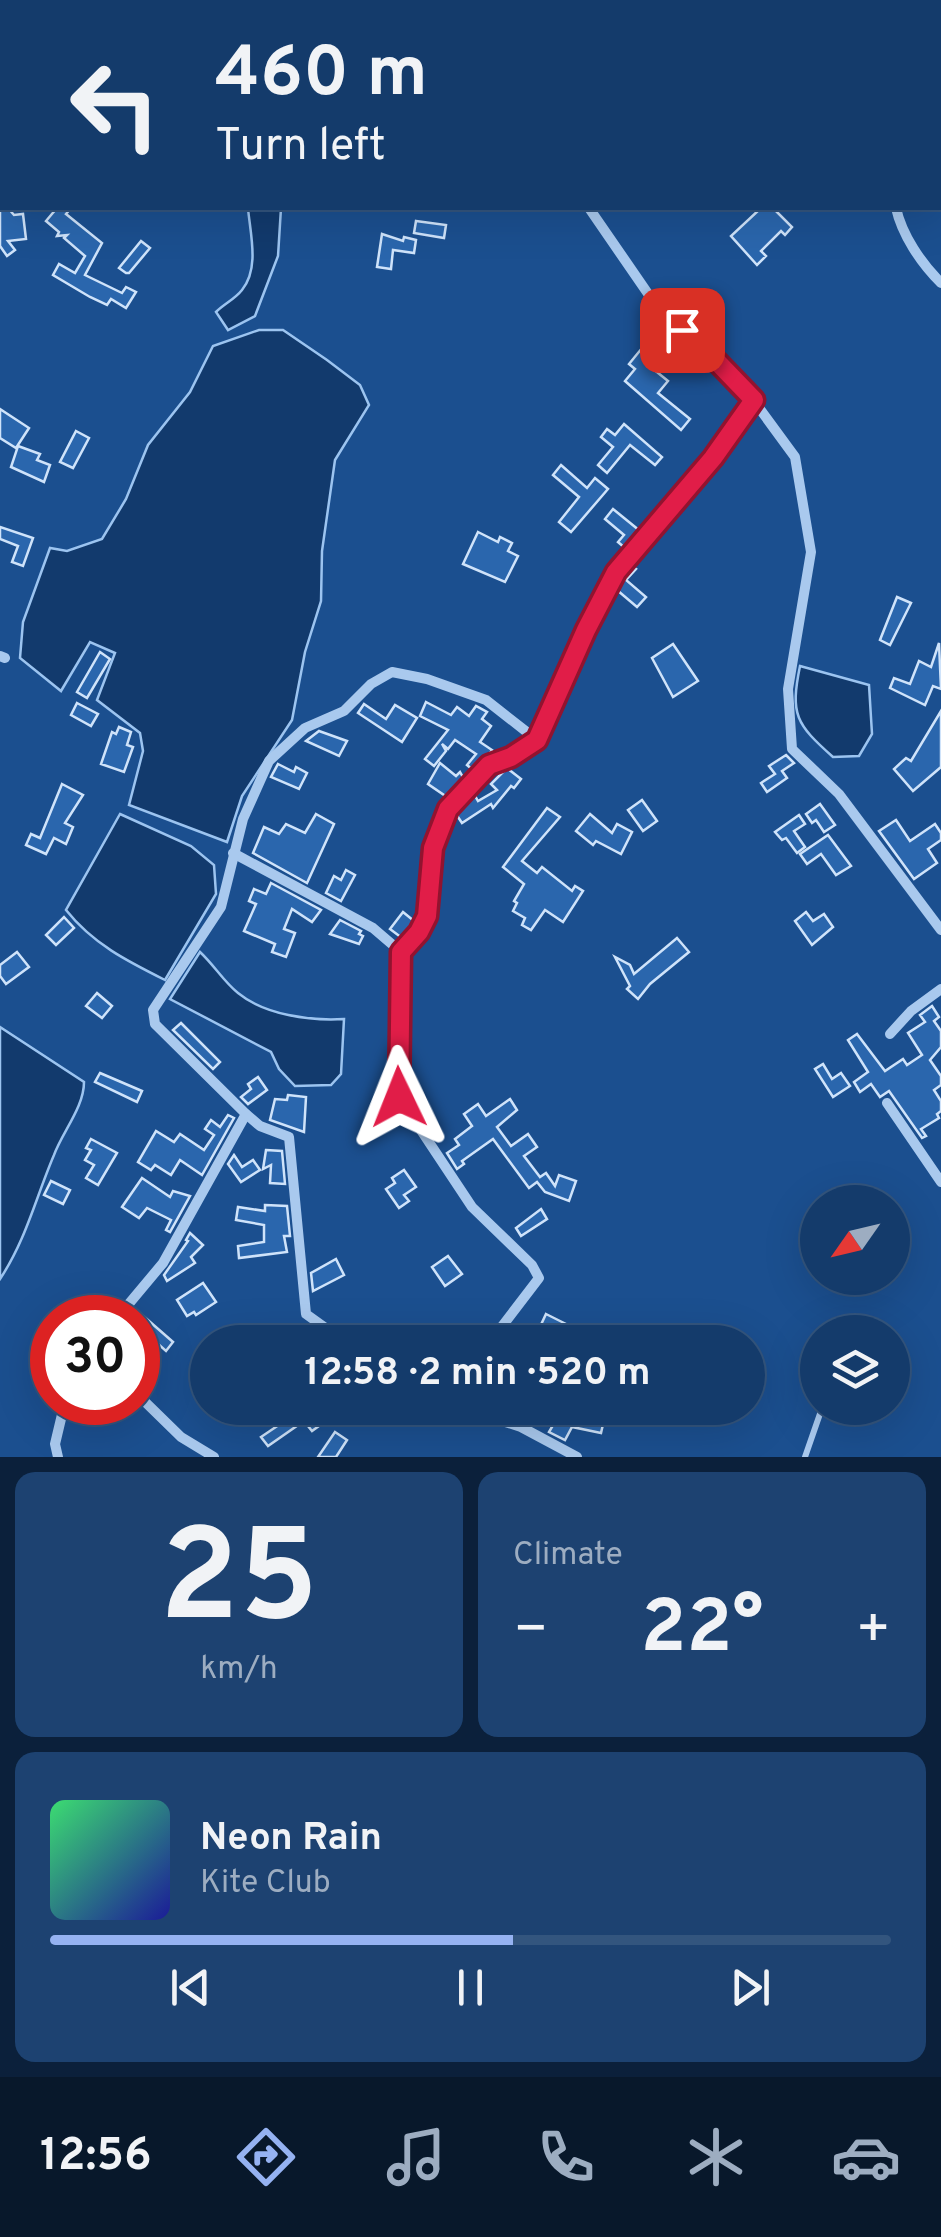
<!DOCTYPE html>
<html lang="en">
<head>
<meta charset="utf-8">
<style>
	:root { --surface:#143b6b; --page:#1d4271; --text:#f1f3f6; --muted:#9dadc1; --line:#33557e; --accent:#95b2f1 }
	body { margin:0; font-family:Overpass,sans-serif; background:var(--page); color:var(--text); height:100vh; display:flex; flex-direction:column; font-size:38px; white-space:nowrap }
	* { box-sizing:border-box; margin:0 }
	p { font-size:32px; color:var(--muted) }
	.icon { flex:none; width:55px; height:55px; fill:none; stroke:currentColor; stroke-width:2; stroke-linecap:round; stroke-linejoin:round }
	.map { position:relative; height:1457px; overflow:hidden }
	.sheet { display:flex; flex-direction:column; gap:15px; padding:15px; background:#0b203b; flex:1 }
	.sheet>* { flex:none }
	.guide { position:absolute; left:0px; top:0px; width:942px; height:210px; box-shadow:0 10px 40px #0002,0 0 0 2px var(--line); background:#143b6b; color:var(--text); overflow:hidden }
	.needle { width:65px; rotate:236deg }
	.tools { position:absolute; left:800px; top:1185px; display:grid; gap:20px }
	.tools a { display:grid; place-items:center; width:110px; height:110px; border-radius:50%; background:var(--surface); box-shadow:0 10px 40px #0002,0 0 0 2px var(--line); font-size:50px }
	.speed { position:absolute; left:30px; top:1295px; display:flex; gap:20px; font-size:50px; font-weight:700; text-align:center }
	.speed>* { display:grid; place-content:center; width:130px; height:130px; border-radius:50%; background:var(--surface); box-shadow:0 10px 40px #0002,0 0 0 2px var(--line); line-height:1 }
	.speed .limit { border:15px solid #d22; background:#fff; color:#111 }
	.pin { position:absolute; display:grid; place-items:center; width:85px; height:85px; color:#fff; margin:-42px; border-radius:20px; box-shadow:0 5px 15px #0006 }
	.me { position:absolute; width:110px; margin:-55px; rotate:358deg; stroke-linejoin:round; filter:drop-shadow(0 0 8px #0008) }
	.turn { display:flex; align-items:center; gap:35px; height:210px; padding:0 50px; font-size:45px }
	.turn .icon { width:130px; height:130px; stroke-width:2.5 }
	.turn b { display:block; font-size:70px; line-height:85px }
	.big { font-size:75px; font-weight:700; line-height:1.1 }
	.sheet .tile { flex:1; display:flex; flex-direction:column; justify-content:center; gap:15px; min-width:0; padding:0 35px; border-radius:20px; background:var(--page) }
	.sheet .dial { align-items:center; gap:0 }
	.dial b { font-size:130px; line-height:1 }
	.song { display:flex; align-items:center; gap:30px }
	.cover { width:120px; height:120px; border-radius:15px; background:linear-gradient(135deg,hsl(140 70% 55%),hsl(240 70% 35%)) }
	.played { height:10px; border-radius:5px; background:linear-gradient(90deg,var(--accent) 55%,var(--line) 55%) }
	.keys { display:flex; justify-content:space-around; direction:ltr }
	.heat { display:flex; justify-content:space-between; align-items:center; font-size:55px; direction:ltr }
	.sheet .tiles { flex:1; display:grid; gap:15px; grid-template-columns:1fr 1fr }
	.tile:last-child { grid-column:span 2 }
	.trip { position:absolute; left:190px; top:1325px; width:575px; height:100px; border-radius:50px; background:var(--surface); box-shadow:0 10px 40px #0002,0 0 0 2px var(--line); font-weight:700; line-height:100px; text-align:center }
	.tabs { display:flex; height:160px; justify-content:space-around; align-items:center; background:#08182b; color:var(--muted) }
	.tabs .icon { width:70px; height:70px }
	.tabs .current { color:var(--accent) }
	.tabs b { font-size:45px; color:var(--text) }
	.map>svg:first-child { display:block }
	.water { fill:#123a6d; stroke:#9cc4f0; stroke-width:2.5 }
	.building { fill:#2a66ad; stroke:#cfe3fa; stroke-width:2.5 }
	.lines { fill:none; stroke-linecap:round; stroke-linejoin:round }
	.lane { stroke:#a9c9ee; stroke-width:6 }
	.street { stroke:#a9c9ee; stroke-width:10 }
	.route-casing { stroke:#92132f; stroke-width:25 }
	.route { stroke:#e11d48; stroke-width:18 }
</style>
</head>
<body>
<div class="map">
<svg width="941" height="1457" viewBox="0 0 941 1457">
	<rect width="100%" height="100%" fill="#1b4f8f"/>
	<!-- water -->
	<g class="water">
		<path d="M248,208H281L278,256L255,316L228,330L216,312C224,304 235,299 242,290C260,268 250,233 248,208Z"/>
		<polygon points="259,330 283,330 327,360 360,385 369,405 335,460 322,551 321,601 305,652 292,720 242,796 227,842 129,805 143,751 140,733 97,700 115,653 90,642 61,691 20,658 23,622 50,548 67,551 102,539 126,499 148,445 190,392 213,346"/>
		<path d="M800,666L869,685L872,734L859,756L833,757C796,724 790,715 800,666Z"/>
		<path d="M120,814L191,846L214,865L216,894L165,980C127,961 93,944 66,910Z"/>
		<path d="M200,952C214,965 224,982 238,993C265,1015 310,1021 344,1019L341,1074L331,1085L295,1086L279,1069L271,1052L170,999Z"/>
		<path d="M0,1027L84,1082C84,1107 63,1131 54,1155C36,1197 26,1240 0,1279Z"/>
	</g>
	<!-- building -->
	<g class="building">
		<polygon points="0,208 8,208 14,215 23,214 26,239 8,241 15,250 7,256 0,246"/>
		<polygon points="57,208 71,208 66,214 102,243 85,275 122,293 126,287 136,292 126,308 111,299 107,305 90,297 53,275 59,264 75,273 85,256 64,238 67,235 57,236 59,232 46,221"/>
		<polygon points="761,208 773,208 792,227 785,235 781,231 761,251 766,256 757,265 731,236"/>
		<polygon points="416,221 446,225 444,238 414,233"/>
		<polygon points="382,234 403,241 404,237 416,240 414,253 393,250 391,269 377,267"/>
		<polygon points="141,241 150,248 129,273 126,273 119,268"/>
		<polygon points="656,331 667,340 647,364 668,381 658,393 690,419 681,430 625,381 635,369 629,364"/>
		<polygon points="0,409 29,428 16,448 0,438"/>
		<polygon points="624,424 662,457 655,465 630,445 607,473 598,465 613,447 601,437 607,429 615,435"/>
		<polygon points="76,431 89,438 73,468 60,462"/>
		<polygon points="18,446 40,454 37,460 50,465 44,482 11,467"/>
		<polygon points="561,465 587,488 595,478 608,489 571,532 559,522 579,497 553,475"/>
		<polygon points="613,509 640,531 625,548 618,542 624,535 605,519"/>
		<polygon points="0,527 33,538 23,566 12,562 18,546 0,539"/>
		<polygon points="478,532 498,542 500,537 512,543 508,551 518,556 505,582 463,564"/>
		<polygon points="633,567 636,569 626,580 646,597 637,607 617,590"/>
		<polygon points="897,597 911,603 890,645 880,640"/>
		<polygon points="939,643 941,689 933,686 925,705 890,688 894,678 910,684 919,661 931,667"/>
		<polygon points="673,644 698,681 673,697 652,658"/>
		<polygon points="100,652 110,659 87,698 77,692"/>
		<polygon points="426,702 451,715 457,707 469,716 476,706 487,712 482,719 491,726 480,742 492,750 488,756 473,770 467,765 476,754 455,740 448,749 442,744 446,751 434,766 425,759 448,730 420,716"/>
		<polygon points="77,703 98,714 91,726 71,715"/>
		<polygon points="364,704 386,719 395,705 417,718 402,742 358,713"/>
		<polygon points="941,711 941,767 913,791 894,769 906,758 911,761"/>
		<polygon points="119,727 131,732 127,745 133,747 124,772 101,764 112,732 116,734"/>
		<polygon points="319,731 347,741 339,756 306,741"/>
		<polygon points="786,755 794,763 782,771 787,778 767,792 761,783 775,774 769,766"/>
		<polygon points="440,763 456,776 460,772 464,779 447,797 428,784"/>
		<polygon points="278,764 294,772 296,767 307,773 299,789 271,777"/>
		<polygon points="507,768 521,779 514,788 511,786 493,808 491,804 462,823 456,814 474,794 478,801 497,790 491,784"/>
		<polygon points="62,784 83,795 65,823 73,827 66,844 54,838 46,854 26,845 31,834 40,838"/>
		<polygon points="642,800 657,821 643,831 628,810"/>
		<polygon points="820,804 835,825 824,832 816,820 812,823 806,814"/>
		<polygon points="547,808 560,817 522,861 537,873 542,867 572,891 575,886 583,891 563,922 545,910 531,930 522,925 525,918 513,911 517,903 514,901 524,884 503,867"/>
		<polygon points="316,814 334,824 307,883 253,853 264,827 279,834 286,824 305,833"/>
		<polygon points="590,814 612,833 617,824 632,832 621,854 596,841 593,845 576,831"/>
		<polygon points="799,815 805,824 794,831 805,847 797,853 786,838 782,840 775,832"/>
		<polygon points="896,820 910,841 935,824 941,833 941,840 928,849 937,863 914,879 879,831"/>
		<polygon points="828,835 851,866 836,875 821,854 807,864 800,854"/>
		<polygon points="346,870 355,875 341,901 326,893 334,876 341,880"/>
		<polygon points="271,883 321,910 312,922 292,909 284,929 295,933 286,957 272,952 275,944 244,931 256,904 249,901 254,889 266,894"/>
		<polygon points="403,912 414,921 402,938 390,929"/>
		<polygon points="806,912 813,921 824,914 833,927 812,945 795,921"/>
		<polygon points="64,917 74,928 56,945 46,935"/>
		<polygon points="340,920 361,931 359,934 363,936 359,944 330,934"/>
		<polygon points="677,938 689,952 650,984 638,999 627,989 630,986 615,957 630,965 634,974"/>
		<polygon points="17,952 29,967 6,984 0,976 0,965"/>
		<polygon points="97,993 112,1006 102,1018 86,1006"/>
		<polygon points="932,1006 939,1017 934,1021 941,1031 941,1047 930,1060 941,1076 941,1085 934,1090 941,1101 941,1111 937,1114 939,1118 921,1129 926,1136 922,1138 889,1091 880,1097 871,1084 860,1092 854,1082 868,1072 848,1040 857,1034 885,1071 903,1059 907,1065 922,1055 908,1033 925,1022 920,1015"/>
		<polygon points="181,1023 220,1062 213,1069 173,1030"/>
		<polygon points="823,1064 832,1079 841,1073 850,1086 833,1097 815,1069"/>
		<polygon points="100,1073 142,1091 137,1102 95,1082"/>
		<polygon points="258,1077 267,1090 248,1104 241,1097 251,1089 248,1084"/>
		<polygon points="288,1095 306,1097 304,1132 270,1120 275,1099 287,1100"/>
		<polygon points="510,1099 517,1110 497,1127 511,1146 528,1134 537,1147 524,1156 540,1177 546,1173 555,1186 559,1175 576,1181 569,1201 545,1192 537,1182 529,1188 493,1139 462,1161 464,1164 457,1169 447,1153 459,1145 455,1139 472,1126 464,1114 478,1104 486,1116"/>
		<polygon points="228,1115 234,1118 202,1175 180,1160 171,1175 155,1165 151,1170 138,1162 156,1131 174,1142 180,1134 204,1150 214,1135 205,1129 211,1120 220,1127"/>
		<polygon points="91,1139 117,1153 98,1185 86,1178 94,1165 85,1160 91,1150 86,1148"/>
		<polygon points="266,1150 282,1151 285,1184 270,1183 271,1165 263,1169"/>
		<polygon points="234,1155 242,1167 253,1160 260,1170 241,1182 228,1164"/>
		<polygon points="404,1170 416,1187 404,1195 409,1201 399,1208 386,1189 395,1183 392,1178"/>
		<polygon points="142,1178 170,1197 173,1191 190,1196 170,1232 166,1230 171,1220 147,1208 139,1218 122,1207"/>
		<polygon points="51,1181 70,1190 63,1204 44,1195"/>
		<polygon points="265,1205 287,1206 290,1236 284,1236 287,1252 239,1258 238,1246 264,1242 264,1225 236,1220 238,1207 265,1211"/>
		<polygon points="541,1209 547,1219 521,1236 516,1228"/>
		<polygon points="190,1233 203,1245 191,1257 195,1263 167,1281 164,1275 188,1241 186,1240"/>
		<polygon points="448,1256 462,1274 445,1286 432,1267"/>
		<polygon points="336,1259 344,1275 313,1291 311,1273"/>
		<polygon points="203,1283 216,1302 196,1315 194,1312 187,1316 177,1300"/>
		<polygon points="141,1314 173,1342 166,1351 156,1342 138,1364 138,1319"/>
		<polygon points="546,1314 566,1324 559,1339 539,1329"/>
		<polygon points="304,1408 309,1408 323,1423 312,1431 304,1421 268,1446 261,1437"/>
		<polygon points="563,1408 581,1408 579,1415 604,1420 601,1433 572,1427 565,1440 549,1432"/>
		<polygon points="335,1432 347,1440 336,1457 318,1457"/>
	</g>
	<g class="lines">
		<!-- lane -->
		<polyline class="lane" points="805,1457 822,1408"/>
		<!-- street -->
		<g class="street">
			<polyline points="481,0 482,2"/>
			<polyline points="706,0 709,2"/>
			<polyline points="156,2 158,0"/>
			<polyline points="819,2 821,0"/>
			<polyline points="0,88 2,91"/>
			<polyline points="589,208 662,314 702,346 754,401 795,457 811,552 788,689 792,749 839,794 941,930"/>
			<path d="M896,208C902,235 921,263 941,283"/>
			<polyline points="0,656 5,658"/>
			<polyline points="233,853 373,928 401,952 399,1097 472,1207 532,1265 539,1278 490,1342"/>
			<polyline points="401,952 419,931 427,916 433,848 448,809 489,765 511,757 537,740 586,631 617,572 713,458 754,401"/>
			<polyline points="890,1034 911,1011 941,989"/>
			<polyline points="887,1103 941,1182"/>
			<polyline points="117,1318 163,1263 246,1114"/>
			<polyline points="345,1342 306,1314 289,1137 260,1126 246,1114 155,1024 153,1010 221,907 243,819 269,761 305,728 344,711 371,684 392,672 427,679 486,700 537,740"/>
			<polyline points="138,1395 181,1437 214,1457"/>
			<polyline points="462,1408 521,1427 577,1457"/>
			<polyline points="58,1457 55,1444 65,1402"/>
		</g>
	</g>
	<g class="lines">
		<defs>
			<polyline id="route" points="399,1097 401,952 419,932 427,916 433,848 448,809 489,765 511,757 537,740 586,630 616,572 713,458 754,400 702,346 682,330"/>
		</defs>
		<!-- route casing -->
		<use href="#route" class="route-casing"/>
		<!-- route -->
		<use href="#route" class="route"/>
	</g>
</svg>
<div class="tools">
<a><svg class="needle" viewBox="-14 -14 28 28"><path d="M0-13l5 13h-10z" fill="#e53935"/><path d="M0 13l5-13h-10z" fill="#9dadc1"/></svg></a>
<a><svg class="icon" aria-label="layers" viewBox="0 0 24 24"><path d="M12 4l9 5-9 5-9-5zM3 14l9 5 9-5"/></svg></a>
</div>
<div class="speed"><div class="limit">30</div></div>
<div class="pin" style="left:682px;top:330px;background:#d93025"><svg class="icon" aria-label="arrive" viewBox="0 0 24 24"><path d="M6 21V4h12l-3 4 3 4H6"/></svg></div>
<svg class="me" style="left:399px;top:1097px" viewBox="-20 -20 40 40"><path d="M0-17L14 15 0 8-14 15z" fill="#e11d48" stroke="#fff" stroke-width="4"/></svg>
<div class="trip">12:58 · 2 min · 520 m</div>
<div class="guide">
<div class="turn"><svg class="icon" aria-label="left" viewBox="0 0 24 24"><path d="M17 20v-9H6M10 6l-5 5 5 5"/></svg><div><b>460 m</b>Turn left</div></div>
</div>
</div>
<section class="sheet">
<div class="tiles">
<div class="tile dial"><b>25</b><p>km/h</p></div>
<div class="tile"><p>Climate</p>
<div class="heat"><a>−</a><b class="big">22°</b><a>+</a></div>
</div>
<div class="tile">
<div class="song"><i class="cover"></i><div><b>Neon Rain</b><p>Kite Club</p></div></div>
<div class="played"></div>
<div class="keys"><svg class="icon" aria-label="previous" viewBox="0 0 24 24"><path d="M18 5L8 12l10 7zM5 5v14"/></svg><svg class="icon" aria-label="pause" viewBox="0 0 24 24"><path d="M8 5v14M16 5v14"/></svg><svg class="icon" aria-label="next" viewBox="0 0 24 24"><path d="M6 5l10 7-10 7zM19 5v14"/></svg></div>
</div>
</div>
</section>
<nav class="tabs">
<b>12:56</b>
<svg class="icon current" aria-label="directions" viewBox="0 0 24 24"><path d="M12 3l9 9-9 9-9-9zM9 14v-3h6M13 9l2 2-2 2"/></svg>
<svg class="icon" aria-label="music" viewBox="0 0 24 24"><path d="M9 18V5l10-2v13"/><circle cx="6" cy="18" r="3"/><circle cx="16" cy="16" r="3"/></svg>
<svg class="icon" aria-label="phone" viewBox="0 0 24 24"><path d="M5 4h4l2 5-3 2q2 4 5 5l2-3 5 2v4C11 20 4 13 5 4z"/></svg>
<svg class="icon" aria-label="climate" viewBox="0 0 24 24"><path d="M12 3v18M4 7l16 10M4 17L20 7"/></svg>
<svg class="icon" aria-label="car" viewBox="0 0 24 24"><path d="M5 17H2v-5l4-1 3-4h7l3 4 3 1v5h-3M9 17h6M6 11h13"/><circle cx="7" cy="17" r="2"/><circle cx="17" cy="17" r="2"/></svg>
</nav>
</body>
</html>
